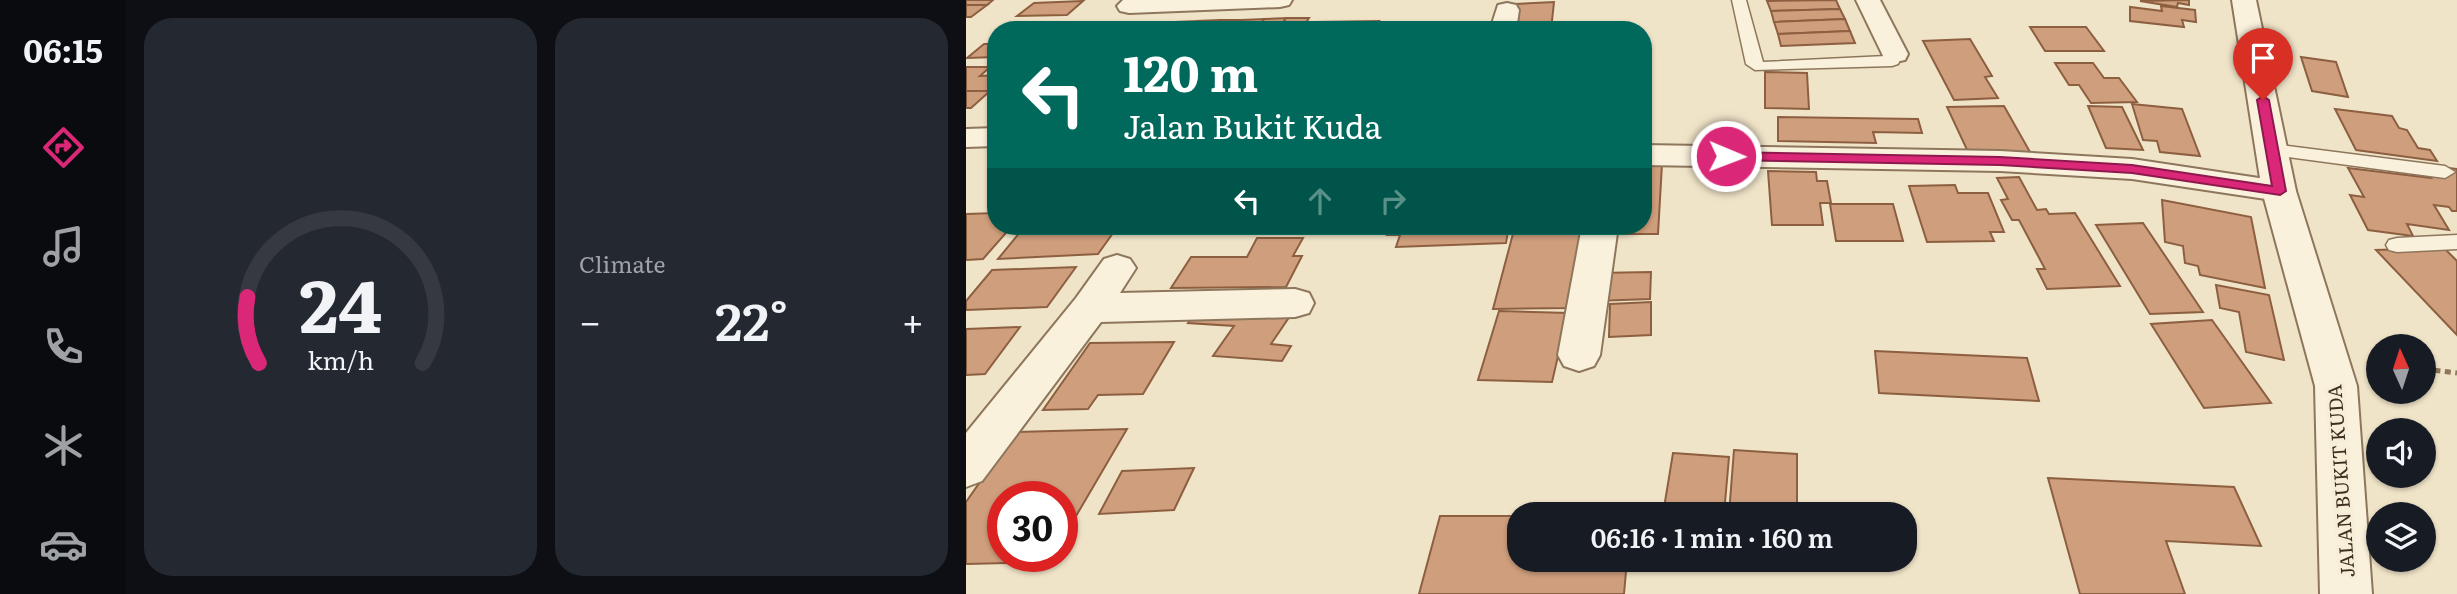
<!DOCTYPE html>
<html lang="en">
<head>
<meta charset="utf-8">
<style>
	:root { --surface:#171b24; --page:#242831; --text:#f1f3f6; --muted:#9ea1a6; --line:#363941; --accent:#db2777 }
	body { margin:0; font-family:Literata,serif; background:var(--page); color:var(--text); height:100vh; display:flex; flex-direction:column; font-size:26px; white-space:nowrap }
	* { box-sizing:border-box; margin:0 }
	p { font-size:23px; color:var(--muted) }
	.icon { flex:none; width:38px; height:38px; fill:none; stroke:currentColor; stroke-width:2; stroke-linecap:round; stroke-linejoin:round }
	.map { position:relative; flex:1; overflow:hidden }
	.details { display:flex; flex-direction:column; gap:18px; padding:18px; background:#0d0f14; width:840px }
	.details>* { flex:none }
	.guide { position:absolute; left:21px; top:21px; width:665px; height:214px; border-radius:28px; box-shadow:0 2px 5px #0004; background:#00695c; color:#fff; overflow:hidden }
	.needle { width:46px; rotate:357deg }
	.controls { position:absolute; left:1400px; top:334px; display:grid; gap:14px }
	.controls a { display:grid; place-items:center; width:70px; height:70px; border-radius:50%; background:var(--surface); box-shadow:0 2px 5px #0004; font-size:35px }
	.speed { position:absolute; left:21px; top:481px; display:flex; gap:14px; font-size:35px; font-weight:700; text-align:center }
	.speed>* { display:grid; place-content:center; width:91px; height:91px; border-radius:50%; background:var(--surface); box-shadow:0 2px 5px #0004; line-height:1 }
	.speed .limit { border:10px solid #d22; background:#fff; color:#111 }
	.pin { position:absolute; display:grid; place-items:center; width:60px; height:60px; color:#fff; margin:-72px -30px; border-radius:50% 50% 50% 0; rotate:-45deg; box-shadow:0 0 7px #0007 }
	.pin .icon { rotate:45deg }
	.me { position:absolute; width:77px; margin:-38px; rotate:91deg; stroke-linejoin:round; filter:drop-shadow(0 0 5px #0008) }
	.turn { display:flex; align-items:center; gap:24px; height:147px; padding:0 21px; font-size:32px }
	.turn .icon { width:91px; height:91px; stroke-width:2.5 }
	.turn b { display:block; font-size:49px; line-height:60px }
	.lanes { display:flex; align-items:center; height:66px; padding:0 21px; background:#0003; justify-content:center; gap:35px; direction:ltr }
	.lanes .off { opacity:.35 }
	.big { font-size:52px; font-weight:600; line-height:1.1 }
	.details .widget { flex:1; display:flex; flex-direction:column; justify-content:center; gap:10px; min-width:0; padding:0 24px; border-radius:28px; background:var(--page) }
	.details .dial { align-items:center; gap:0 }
	.dial svg { height:182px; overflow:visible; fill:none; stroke:var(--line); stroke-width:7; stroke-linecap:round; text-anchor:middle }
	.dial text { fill:var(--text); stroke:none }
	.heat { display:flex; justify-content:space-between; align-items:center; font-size:38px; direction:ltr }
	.details .tiles { flex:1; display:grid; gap:18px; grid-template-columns:repeat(2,1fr) }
	.trip { position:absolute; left:541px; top:502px; width:410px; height:70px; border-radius:28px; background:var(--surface); box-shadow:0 2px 5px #0004; font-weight:600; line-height:70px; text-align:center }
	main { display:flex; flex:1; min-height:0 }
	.menu { display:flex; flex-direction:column; width:126px; justify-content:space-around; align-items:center; background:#090b0e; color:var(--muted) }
	.menu .icon { width:49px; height:49px }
	.menu .selected { color:var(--accent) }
	.menu b { font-size:32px; color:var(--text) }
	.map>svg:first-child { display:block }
	.building { fill:#cf9f7d; stroke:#8d5f41; stroke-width:2 }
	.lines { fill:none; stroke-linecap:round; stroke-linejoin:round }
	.service-casing { stroke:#8d765c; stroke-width:3 }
	.minor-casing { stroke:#8d765c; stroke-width:4 }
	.tertiary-casing { stroke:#8d765c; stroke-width:4 }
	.path { stroke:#8d765c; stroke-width:5; stroke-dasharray:6 4.5; stroke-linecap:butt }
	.service { fill:#faf1dc; fill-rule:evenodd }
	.minor { fill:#faf1dc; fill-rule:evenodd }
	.tertiary { fill:#faf1dc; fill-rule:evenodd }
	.route { fill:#db2777; stroke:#8e194d; stroke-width:2 }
	.labels { text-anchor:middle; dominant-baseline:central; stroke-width:7; stroke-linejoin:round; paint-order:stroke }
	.street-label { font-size:19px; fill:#3d2e20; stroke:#f7eed8 }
</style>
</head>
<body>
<main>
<nav class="menu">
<b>06:15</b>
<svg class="icon selected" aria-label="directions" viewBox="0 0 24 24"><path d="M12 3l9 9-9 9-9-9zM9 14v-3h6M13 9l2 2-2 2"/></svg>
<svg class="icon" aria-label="music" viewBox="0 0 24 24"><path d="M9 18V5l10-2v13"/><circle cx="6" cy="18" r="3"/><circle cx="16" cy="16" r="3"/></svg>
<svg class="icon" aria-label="phone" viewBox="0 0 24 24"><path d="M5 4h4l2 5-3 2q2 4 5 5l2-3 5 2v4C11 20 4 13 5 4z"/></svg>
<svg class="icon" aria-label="climate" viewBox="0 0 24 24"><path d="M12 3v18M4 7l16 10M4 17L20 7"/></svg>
<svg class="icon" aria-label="car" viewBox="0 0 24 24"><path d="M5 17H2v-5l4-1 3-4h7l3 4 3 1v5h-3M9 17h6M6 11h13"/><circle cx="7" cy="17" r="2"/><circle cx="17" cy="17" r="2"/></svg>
</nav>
<section class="details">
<div class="tiles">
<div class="widget dial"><svg viewBox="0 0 100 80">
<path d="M14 69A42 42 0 1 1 86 69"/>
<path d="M14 69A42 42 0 0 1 9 40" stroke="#db2777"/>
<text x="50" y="56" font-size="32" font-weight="700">24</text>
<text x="50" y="72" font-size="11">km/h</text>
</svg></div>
<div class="widget"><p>Climate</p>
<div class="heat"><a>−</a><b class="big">22°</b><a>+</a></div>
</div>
</div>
</section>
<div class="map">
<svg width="1491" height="594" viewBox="0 0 1491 594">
	<rect width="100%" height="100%" fill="#f0e4c8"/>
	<!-- building -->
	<g class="building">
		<polygon points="0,0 27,0 21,5 0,5"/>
		<polygon points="870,0 874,9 805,11 801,1"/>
		<polygon points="1223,0 1223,5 1212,3 1211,7 1174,1"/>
		<polygon points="117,1 101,15 51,16 68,3"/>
		<polygon points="588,2 585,30 543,30 549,4"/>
		<polygon points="0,5 21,5 5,17 0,17"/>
		<polygon points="1195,6 1229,10 1230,22 1216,20 1218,27 1164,21 1164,7 1196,11"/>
		<polygon points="874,9 879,19 808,22 805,11"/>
		<polygon points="320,18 313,30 291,30 298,19"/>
		<polygon points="320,18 343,18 335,30 313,30"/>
		<polygon points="298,19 291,30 269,30 276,20"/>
		<polygon points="879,19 884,31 812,34 808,22"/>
		<polygon points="253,20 246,30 224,30 231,21"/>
		<polygon points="253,20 276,20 269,30 246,30"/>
		<polygon points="231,21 224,30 202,30 208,22"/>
		<polygon points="413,21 408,30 344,30 349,22"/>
		<polygon points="208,22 202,30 180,30 186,23"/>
		<polygon points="1064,27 1120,27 1138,51 1079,51"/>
		<polygon points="884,31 889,43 815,46 812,34"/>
		<polygon points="1004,39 1026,76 1019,77 1032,98 988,100 957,41"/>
		<polygon points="18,44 30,44 30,57 1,58"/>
		<polygon points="1335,57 1370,62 1382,97 1346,91"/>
		<polygon points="1089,63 1127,63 1138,78 1153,78 1171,102 1125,103 1113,85 1103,85"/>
		<polygon points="0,67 24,67 14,76 30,75 30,91 0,91"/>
		<polygon points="799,72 841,73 843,109 799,108"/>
		<polygon points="0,91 24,91 5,108 0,108"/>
		<polygon points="1166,104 1216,109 1234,156 1194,152 1191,141 1177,140"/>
		<polygon points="1038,106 1064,152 1003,154 981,107"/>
		<polygon points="1122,106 1156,107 1177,150 1140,148"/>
		<polygon points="1369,109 1426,116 1433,128 1441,130 1452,148 1464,150 1471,161 1390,150"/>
		<polygon points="812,117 952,119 956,133 907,132 910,143 812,141"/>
		<polygon points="677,164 696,164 692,234 650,234 651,226 677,226"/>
		<polygon points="1456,165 1491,169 1491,211 1486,211 1483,207 1468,205 1483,230 1441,224 1447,236 1402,230 1384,195 1398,197 1382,168 1465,178"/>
		<polygon points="802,171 850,172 851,181 861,181 865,203 854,203 857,225 806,225"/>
		<polygon points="1053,177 1071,210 1080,209 1083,214 1109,213 1154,286 1081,289 1071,269 1079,269 1053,220 1046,220 1035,200 1042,199 1031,178"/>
		<polygon points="989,185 992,193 1022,193 1038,232 1024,232 1028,241 961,242 943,186"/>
		<polygon points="1196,200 1285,217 1299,288 1234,275 1232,266 1219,263 1217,246 1199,242"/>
		<polygon points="864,204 927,204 937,241 870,241"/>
		<polygon points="30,213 30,226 46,226 17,259 0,260 0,214"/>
		<polygon points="1177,223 1237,312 1184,314 1130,225"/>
		<polygon points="59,226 152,226 132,254 32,259"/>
		<polygon points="425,226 543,226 540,243 430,247 434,235 421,235"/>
		<polygon points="549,226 620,226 607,308 527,309"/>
		<polygon points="291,238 337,238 327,256 336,256 320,287 205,288 225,257 281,257"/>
		<polygon points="1478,248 1491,261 1491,335 1410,250"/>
		<polygon points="110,267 81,307 0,310 0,301 26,270"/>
		<polygon points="685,272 684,299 629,301 631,273"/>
		<polygon points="1250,285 1303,295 1318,360 1280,352 1273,312 1254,308"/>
		<polygon points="239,300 330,307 305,344 325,346 316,361 247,356 268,326 222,323"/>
		<polygon points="685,302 685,335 643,337 644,304"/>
		<polygon points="533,311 602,313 586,382 512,380"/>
		<polygon points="1246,320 1305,403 1238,408 1185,324"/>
		<polygon points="54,327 19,374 0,375 0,329"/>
		<polygon points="208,342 177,394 132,395 122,409 77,410 124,343"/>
		<polygon points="909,351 1061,358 1073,401 913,393"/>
		<polygon points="161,429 96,540 96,497 37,497 37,556 87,556 84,562 0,564 0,502 49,432"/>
		<polygon points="768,450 831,454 831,514 763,514"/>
		<polygon points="707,453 763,457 758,514 697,514"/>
		<polygon points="228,468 208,510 133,514 156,471"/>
		<polygon points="1082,478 1268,487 1295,546 1200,541 1219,594 1114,594"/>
		<polygon points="474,516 553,516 553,560 661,560 658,594 453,594"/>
	</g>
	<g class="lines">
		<defs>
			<g id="service">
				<polygon points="766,0 780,0 797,62 920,56 923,51 929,49 937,54 932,64 926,66 789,70 780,64"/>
				<polygon points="1306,144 1479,166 1489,172 1479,178 1299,154 1297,150 1299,146"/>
				<polygon points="1491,235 1491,249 1431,252 1423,250 1420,245 1423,240 1431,238"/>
			</g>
			<g id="minor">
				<polygon points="157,0 326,0 323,5 314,7 163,13 154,11 151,6"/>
				<polygon points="890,0 914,0 942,54 939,60 929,62 919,60"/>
				<polygon points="541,3 550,5 553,10 550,30 524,30 532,5"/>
				<polygon points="30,128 30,146 0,147 0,129"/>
				<polygon points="677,145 1034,151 1166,159 1313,181 1325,184 1330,191 1325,198 1313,201 1166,179 1034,171 677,165"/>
				<polygon points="616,226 652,226 634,355 628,366 613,371 598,366 592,355"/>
				<polygon points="151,255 164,259 170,268 154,293 329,289 343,293 348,303 343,313 329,317 135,322 16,481 0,487 0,433 110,298 138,259"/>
			</g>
			<polygon id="tertiary" points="1266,0 1290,0 1330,191 1391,386 1406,594 1354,594 1349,386 1296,191"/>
		</defs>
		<!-- service casing -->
		<use href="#service" class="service-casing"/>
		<!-- minor casing -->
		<use href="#minor" class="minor-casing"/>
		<!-- tertiary casing -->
		<use href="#tertiary" class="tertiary-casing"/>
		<!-- path -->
		<polyline class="path" points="1458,369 1491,373"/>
		<!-- service -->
		<use href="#service" class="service"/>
		<!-- minor -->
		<use href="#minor" class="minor"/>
		<!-- tertiary -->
		<use href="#tertiary" class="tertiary"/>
	</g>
	<!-- route -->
	<polygon class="route" points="1297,96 1303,100 1320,191 1314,195 1166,173 1034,165 760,160 753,156 760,152 1034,157 1166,165 1306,186 1291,100"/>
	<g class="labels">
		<!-- street labels -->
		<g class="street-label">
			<text transform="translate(1374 481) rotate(-94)">JALAN BUKIT KUDA</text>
		</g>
	</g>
</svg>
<div class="controls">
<a><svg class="needle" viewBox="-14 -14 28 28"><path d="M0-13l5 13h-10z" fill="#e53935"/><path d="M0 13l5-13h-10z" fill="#9ea1a6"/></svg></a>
<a><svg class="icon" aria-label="sound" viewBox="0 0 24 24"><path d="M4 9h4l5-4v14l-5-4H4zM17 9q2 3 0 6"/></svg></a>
<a><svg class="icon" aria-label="layers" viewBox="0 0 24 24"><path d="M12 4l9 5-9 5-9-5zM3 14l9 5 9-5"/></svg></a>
</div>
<div class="speed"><div class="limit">30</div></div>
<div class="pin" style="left:1297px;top:100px;background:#d93025"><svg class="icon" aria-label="arrive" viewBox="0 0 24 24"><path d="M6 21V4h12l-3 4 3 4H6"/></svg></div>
<svg class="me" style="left:760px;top:156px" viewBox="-20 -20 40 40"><circle r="17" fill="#db2777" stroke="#fff" stroke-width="3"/><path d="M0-11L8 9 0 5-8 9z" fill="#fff"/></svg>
<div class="trip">06:16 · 1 min · 160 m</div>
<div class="guide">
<div class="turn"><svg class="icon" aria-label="left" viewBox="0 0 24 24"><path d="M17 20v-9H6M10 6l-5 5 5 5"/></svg><div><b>120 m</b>Jalan Bukit Kuda</div></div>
<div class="lanes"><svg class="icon" aria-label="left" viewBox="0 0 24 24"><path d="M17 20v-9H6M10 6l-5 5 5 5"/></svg><svg class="icon off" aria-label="ahead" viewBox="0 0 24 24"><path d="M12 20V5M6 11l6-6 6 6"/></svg><svg class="icon off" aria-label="right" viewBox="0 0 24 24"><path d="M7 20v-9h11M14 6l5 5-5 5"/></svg></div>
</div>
</div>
</main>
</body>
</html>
